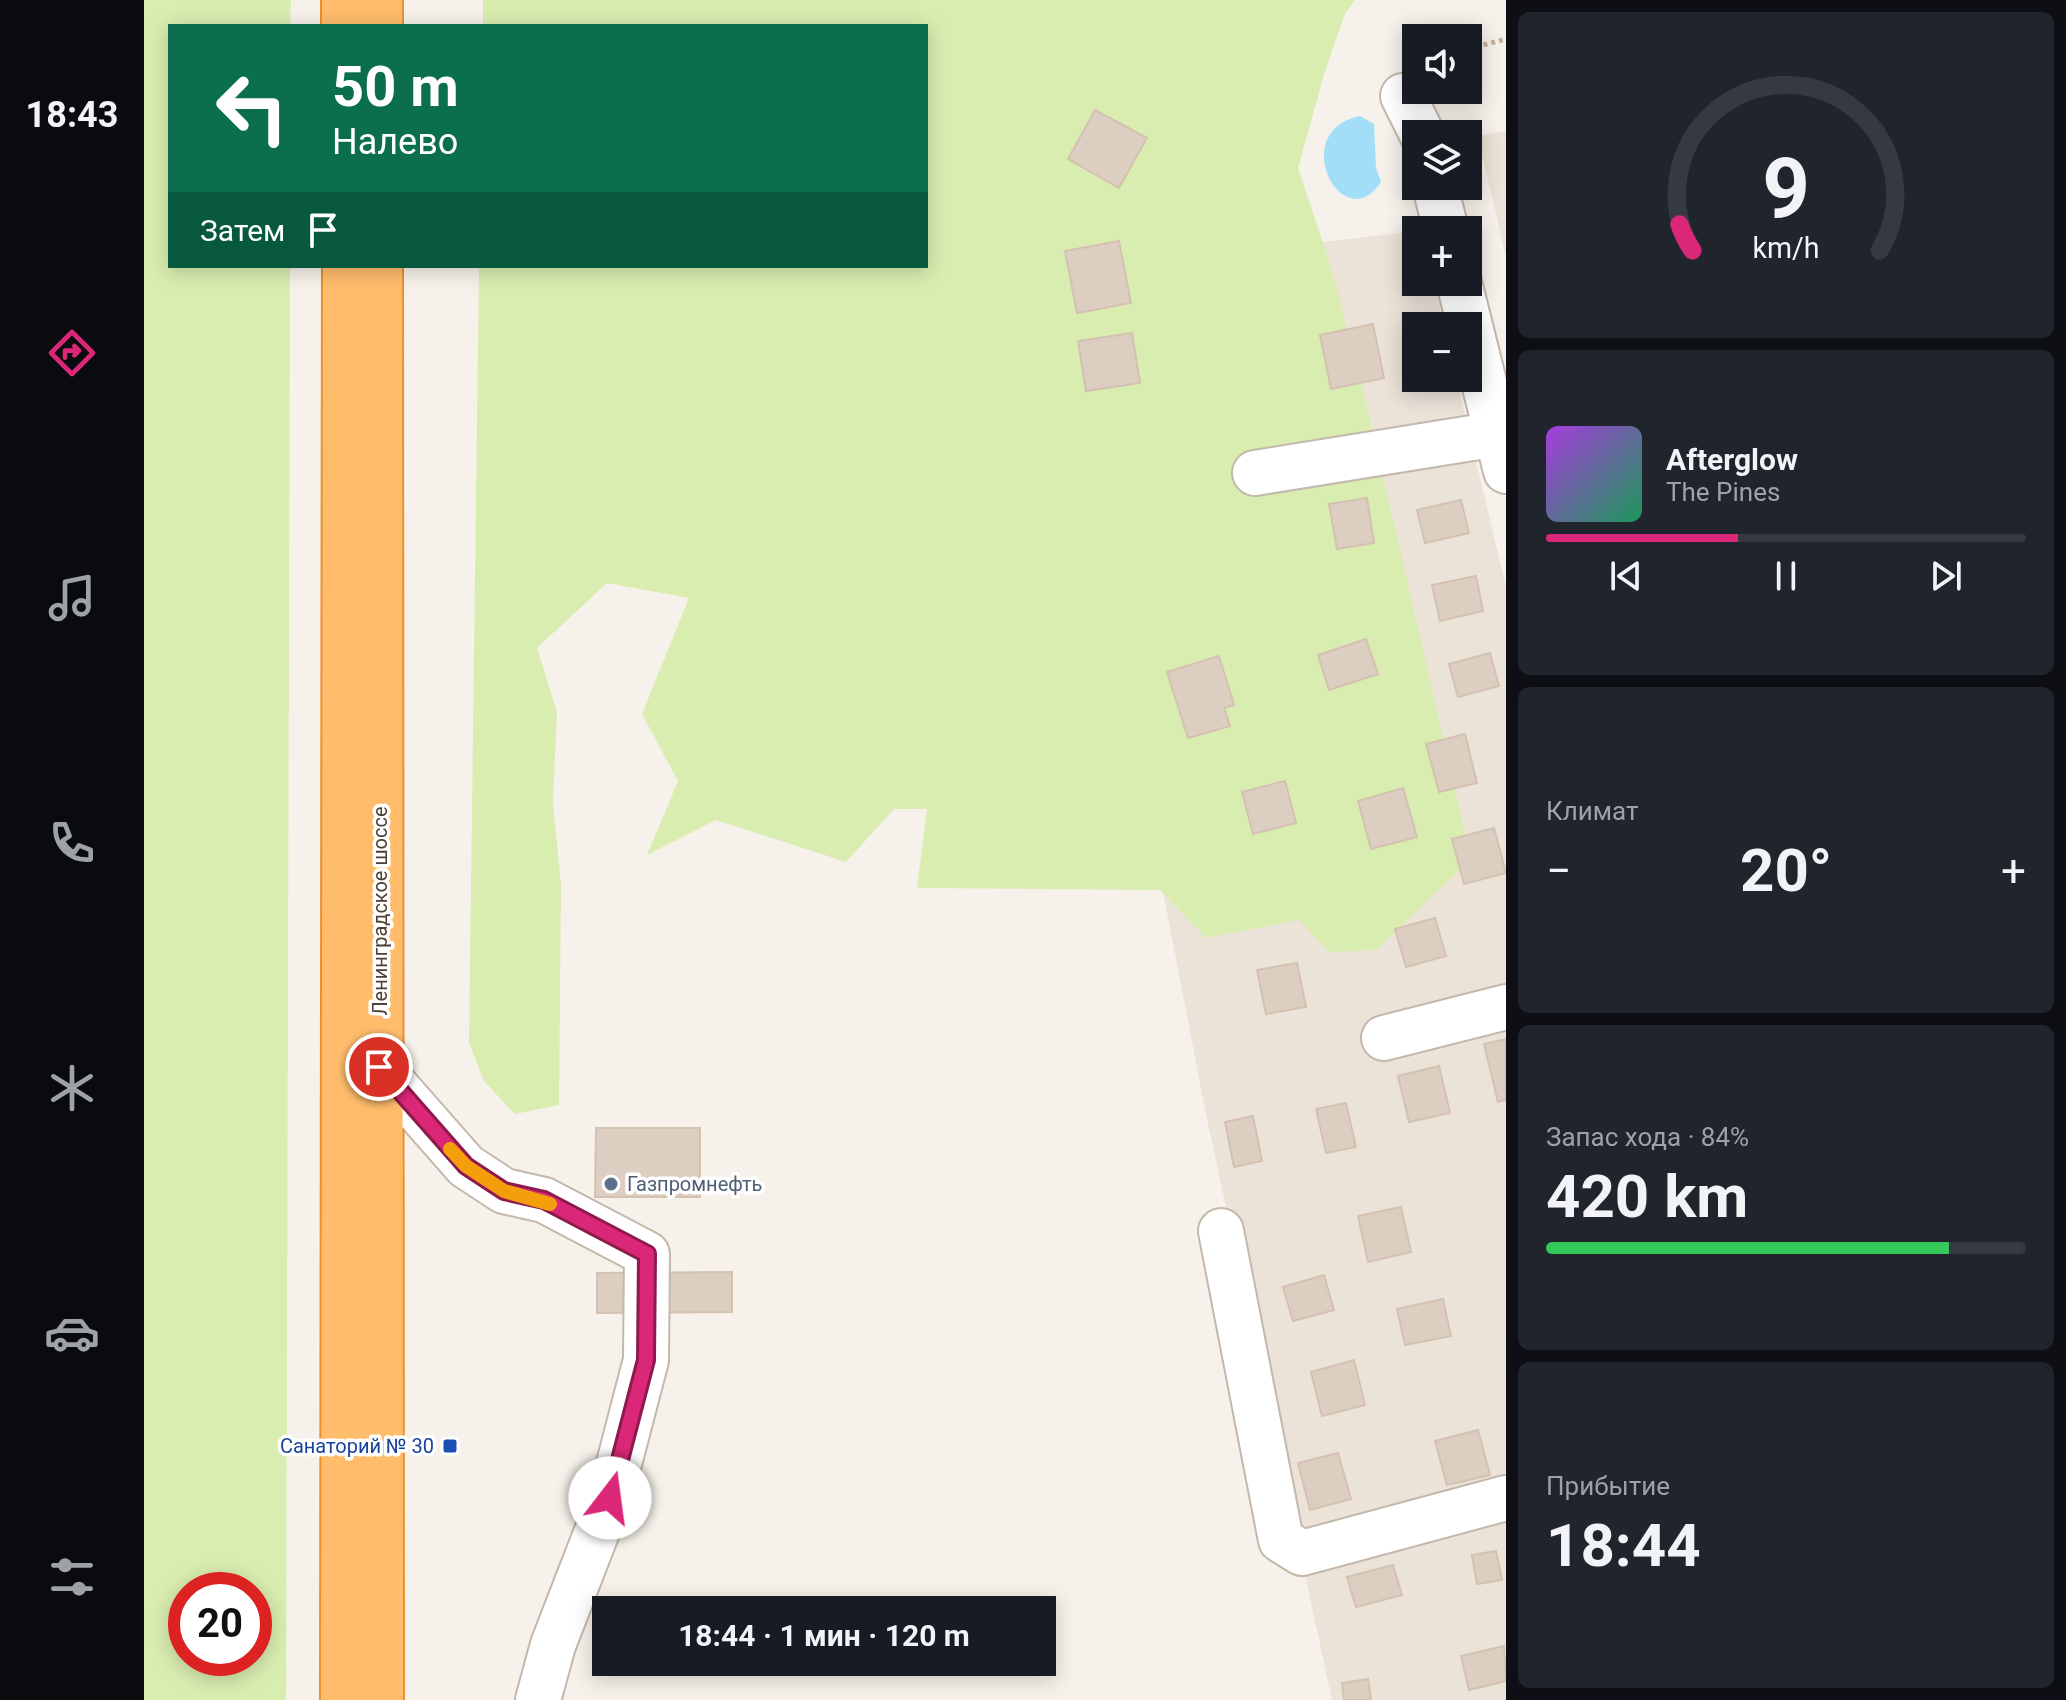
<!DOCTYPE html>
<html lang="ru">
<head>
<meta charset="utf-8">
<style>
	:root { --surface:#171b24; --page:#20242c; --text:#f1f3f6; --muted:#9ea1a6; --line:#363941; --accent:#db2777 }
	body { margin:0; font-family:Roboto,sans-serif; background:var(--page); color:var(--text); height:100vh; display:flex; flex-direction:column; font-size:30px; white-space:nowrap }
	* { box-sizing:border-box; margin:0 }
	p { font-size:26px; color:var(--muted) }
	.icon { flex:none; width:44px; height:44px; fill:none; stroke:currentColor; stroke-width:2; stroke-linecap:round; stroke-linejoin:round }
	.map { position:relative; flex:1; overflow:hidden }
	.side { display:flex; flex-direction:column; gap:12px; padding:12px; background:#0d0f14; width:560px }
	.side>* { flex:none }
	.guide { position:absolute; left:24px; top:24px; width:760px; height:244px; border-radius:0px; box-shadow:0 4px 20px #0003; background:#0b6e4f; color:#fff; overflow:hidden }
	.buttons { position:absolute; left:1258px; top:24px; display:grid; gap:16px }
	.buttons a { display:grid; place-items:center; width:80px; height:80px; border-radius:0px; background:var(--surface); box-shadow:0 4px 20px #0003; font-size:40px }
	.speed { position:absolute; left:24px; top:1572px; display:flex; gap:16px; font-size:40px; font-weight:700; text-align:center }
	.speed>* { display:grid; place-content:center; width:104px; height:104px; border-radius:50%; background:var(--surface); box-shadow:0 4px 20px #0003; line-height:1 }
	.speed .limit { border:12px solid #d22; background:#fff; color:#111 }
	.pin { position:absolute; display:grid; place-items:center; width:68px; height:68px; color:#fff; margin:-34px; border:4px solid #fff; border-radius:50%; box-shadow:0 2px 8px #0007 }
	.me { position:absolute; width:88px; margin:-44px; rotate:15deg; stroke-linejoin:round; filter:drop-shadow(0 0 6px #0008) }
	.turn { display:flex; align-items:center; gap:28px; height:168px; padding:0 32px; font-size:36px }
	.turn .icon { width:104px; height:104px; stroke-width:2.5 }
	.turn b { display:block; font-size:56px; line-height:68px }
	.then { display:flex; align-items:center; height:76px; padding:0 32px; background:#0003; gap:16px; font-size:30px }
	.big { font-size:60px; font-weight:700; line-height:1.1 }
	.side .card { flex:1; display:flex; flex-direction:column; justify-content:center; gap:12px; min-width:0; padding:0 28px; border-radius:12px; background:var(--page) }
	.side .dial { align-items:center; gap:0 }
	.dial svg { height:208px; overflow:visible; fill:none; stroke:var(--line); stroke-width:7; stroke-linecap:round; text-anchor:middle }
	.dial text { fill:var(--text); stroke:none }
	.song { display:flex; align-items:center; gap:24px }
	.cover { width:96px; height:96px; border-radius:12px; background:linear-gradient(135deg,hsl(280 70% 55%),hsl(150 70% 35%)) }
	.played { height:8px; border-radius:4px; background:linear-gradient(90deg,var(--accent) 40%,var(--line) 40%) }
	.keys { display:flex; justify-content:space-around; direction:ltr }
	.heat { display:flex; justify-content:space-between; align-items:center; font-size:44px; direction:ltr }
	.charge { height:12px; border-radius:6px; background:linear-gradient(90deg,#34c759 84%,var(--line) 0) }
	.trip { position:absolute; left:448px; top:1596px; width:464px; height:80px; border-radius:0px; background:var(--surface); box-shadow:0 4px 20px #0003; font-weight:700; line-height:80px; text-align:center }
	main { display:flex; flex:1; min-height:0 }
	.dock { display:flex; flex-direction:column; width:144px; justify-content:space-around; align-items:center; background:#090b0e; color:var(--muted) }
	.dock .icon { width:56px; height:56px }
	.dock .current { color:var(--accent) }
	.dock b { font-size:36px; color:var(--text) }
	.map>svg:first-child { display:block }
	.residential { fill:#ebe2d8 }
	.green { fill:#d9edb0; fill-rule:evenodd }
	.water { fill:#a2def7 }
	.building { fill:#dccec1; stroke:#d4c2b1; stroke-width:2 }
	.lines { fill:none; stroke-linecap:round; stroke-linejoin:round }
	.minor-casing { stroke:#c3b8ab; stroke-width:48 }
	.highway-casing { stroke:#eb902f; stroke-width:48 }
	.path { stroke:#c6b29b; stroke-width:5; stroke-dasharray:4 4; stroke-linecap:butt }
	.minor { stroke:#fff; stroke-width:44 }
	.highway { stroke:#ffbd6c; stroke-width:44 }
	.route-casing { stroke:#8e194d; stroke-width:20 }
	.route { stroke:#db2777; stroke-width:14 }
	.slow { stroke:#f59e0b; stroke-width:14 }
	.service-dot { fill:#5c6f8a; stroke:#fff; stroke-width:3 }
	.transit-dot { fill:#1a4fb4; stroke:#fff; stroke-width:3 }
	.labels { text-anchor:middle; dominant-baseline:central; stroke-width:7; stroke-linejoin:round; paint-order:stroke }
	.street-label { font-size:20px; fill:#4b4137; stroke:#fff }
	.service-label { font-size:20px; fill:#4e5e75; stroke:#fff; text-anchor:start }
	.transit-label { font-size:20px; fill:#164399; stroke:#fff; text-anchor:end }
</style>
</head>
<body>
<main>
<nav class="dock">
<b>18:43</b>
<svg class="icon current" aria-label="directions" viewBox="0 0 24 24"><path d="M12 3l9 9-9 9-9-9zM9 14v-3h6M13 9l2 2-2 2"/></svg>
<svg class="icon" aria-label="music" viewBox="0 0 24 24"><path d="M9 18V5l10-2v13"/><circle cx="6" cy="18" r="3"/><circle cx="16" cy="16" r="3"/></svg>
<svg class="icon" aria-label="phone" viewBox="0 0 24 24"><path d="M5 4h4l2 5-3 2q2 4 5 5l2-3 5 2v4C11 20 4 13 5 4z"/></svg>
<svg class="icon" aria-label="climate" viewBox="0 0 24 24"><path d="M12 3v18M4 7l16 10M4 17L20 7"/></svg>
<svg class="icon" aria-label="car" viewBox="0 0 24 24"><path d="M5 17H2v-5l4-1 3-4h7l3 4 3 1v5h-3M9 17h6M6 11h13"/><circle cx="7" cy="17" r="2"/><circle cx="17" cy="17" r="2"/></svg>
<svg class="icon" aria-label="filters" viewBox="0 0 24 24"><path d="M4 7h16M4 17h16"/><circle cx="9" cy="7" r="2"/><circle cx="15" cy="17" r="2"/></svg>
</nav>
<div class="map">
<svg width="1362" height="1700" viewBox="0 0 1362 1700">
	<rect width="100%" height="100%" fill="#f6f1ea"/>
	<!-- residential -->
	<g class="residential">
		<polygon points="1362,131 1362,257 1334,136"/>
		<polygon points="1272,231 1272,282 1290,282 1300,326 1272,326 1272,378 1312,378 1362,587 1362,1700 1188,1700 1062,1114 999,788 1059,256"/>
	</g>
	<!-- green -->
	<g class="green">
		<path d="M0,0H147L146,26H26V266H146L142,1700H0ZM42,1590H110V1658H42Z"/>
		<polygon points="339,0 1211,0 1201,14 1181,71 1154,168 1185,261 1219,389 1327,859 1232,950 1185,952 1155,920 1062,938 1016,890 773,888 783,809 750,809 702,862 572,820 503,855 534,781 498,714 545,598 463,583 393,648 413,712 409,802 417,886 415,1105 371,1114 340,1081 325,1043 335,266 782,266 782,26 339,26"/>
	</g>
	<!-- water -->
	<path class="water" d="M1216,116L1230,124L1232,168L1237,182C1199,240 1142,131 1216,116Z"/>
	<!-- building -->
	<g class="building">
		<polygon points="951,110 1003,138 975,188 924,159"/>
		<polygon points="975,241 987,303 933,313 921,251"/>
		<polygon points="1229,324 1240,378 1187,389 1176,335"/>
		<polygon points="988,333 996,383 942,391 934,341"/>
		<polygon points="1223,498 1230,543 1193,549 1185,504"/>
		<polygon points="1317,500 1325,533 1281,543 1273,510"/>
		<polygon points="1332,576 1339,611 1296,621 1288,585"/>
		<polygon points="1222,639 1234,674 1185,690 1174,655"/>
		<polygon points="1346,653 1355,686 1314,697 1305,664"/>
		<polygon points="1075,656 1090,705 1080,708 1086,726 1044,738 1023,672"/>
		<polygon points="1321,734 1333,783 1295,792 1282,744"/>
		<polygon points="1141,781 1152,823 1109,834 1098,792"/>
		<polygon points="1259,788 1273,837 1227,849 1214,801"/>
		<polygon points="1350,828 1362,873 1320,884 1308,839"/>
		<polygon points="1291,918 1302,956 1262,967 1251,929"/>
		<polygon points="1153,963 1162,1007 1122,1014 1113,970"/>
		<polygon points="1362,1039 1362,1100 1354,1102 1340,1044"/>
		<polygon points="1295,1066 1306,1113 1265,1122 1254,1076"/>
		<polygon points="1202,1103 1212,1147 1182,1153 1172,1109"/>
		<polygon points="1109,1116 1118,1161 1090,1167 1081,1122"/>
		<polygon points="452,1128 556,1128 556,1197 451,1197"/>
		<polygon points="1257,1207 1267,1252 1224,1262 1214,1216"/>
		<polygon points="588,1272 588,1312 453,1313 453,1273"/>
		<polygon points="1180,1275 1190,1310 1149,1321 1139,1287"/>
		<polygon points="1299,1299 1307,1336 1261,1345 1253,1309"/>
		<polygon points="1210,1360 1221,1405 1178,1416 1167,1372"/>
		<polygon points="1334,1430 1346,1475 1303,1485 1291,1441"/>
		<polygon points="1194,1453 1207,1499 1166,1510 1154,1463"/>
		<polygon points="1352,1551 1358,1580 1333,1584 1328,1555"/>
		<polygon points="1249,1565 1258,1595 1212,1607 1203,1577"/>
		<polygon points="1360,1646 1362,1681 1325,1690 1317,1656"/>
		<polygon points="1224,1679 1227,1700 1200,1700 1198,1683"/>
	</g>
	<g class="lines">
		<defs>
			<g id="minor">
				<polyline points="1259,96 1278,134"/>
				<polyline points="1291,186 1302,230"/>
				<polyline points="1315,282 1362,471"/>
				<polyline points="1111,473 1353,434"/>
				<polyline points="1240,1038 1362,1007"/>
				<polyline points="235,1067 322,1166 360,1191 400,1200 503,1254 502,1360 466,1498 409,1645 394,1700"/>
				<polyline points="1077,1231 1137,1540 1158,1553 1362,1498"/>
			</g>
			<g id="highway">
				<polyline points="200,0 200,26"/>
				<polyline points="236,0 236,26"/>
				<polyline points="236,266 237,1700"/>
				<polyline points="199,1700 201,266"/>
			</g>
		</defs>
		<!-- minor casing -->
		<use href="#minor" class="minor-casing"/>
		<!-- highway casing -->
		<use href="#highway" class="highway-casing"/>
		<!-- path -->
		<polyline class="path" points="1324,49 1362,39"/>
		<!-- minor -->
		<use href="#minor" class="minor"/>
		<!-- highway -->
		<use href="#highway" class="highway"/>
	</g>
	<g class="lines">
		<defs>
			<polyline id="route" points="235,1067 322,1166 360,1191 400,1200 503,1254 502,1360 466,1498"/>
		</defs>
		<!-- route casing -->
		<use href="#route" class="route-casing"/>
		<!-- route -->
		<use href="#route" class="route"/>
		<!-- slow -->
		<polyline class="slow" points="306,1149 322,1166 360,1191 406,1204"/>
	</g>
	<!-- markers -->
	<circle class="service-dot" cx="467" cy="1184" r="8"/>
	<rect class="transit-dot" x="298" y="1438" width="16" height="16" rx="4"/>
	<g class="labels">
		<!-- street labels -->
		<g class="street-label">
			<text transform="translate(236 911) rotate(-90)">Ленинградское шоссе</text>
		</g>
		<!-- service labels -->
		<g class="service-label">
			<text x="483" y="1184">Газпромнефть</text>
		</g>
		<!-- transit labels -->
		<g class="transit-label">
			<text x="290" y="1446">Санаторий № 30</text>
		</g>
	</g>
</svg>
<div class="buttons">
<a><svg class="icon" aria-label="sound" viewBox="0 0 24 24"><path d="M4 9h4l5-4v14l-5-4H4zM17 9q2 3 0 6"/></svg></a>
<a><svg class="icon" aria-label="layers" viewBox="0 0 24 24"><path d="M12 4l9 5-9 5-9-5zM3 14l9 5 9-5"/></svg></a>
<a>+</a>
<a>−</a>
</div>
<div class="speed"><div class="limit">20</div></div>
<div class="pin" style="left:235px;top:1067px;background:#d93025"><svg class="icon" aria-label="arrive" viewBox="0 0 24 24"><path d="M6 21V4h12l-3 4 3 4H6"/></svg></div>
<svg class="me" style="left:466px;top:1498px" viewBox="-20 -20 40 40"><circle r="19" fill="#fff"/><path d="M0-13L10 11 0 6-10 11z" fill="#db2777"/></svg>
<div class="trip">18:44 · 1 мин · 120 m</div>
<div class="guide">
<div class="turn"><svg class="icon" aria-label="left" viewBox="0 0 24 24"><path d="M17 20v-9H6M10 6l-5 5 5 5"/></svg><div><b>50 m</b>Налево</div></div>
<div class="then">Затем<svg class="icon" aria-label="arrive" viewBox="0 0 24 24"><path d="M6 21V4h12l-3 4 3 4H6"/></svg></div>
</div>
</div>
<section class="side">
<div class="card dial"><svg viewBox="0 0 100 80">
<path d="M14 69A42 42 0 1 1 86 69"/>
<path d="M14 69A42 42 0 0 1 9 59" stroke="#db2777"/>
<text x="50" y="56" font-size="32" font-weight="700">9</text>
<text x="50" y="72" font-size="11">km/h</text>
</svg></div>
<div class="card">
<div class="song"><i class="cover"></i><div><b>Afterglow</b><p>The Pines</p></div></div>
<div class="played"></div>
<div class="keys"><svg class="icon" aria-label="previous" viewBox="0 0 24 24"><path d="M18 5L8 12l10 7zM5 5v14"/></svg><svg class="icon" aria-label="pause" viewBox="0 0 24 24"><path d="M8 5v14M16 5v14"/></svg><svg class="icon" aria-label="next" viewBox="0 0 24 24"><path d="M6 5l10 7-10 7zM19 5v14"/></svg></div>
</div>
<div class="card"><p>Климат</p>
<div class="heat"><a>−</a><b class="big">20°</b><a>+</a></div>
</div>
<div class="card"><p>Запас хода · 84%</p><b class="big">420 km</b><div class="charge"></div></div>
<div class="card"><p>Прибытие</p><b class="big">18:44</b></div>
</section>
</main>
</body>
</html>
